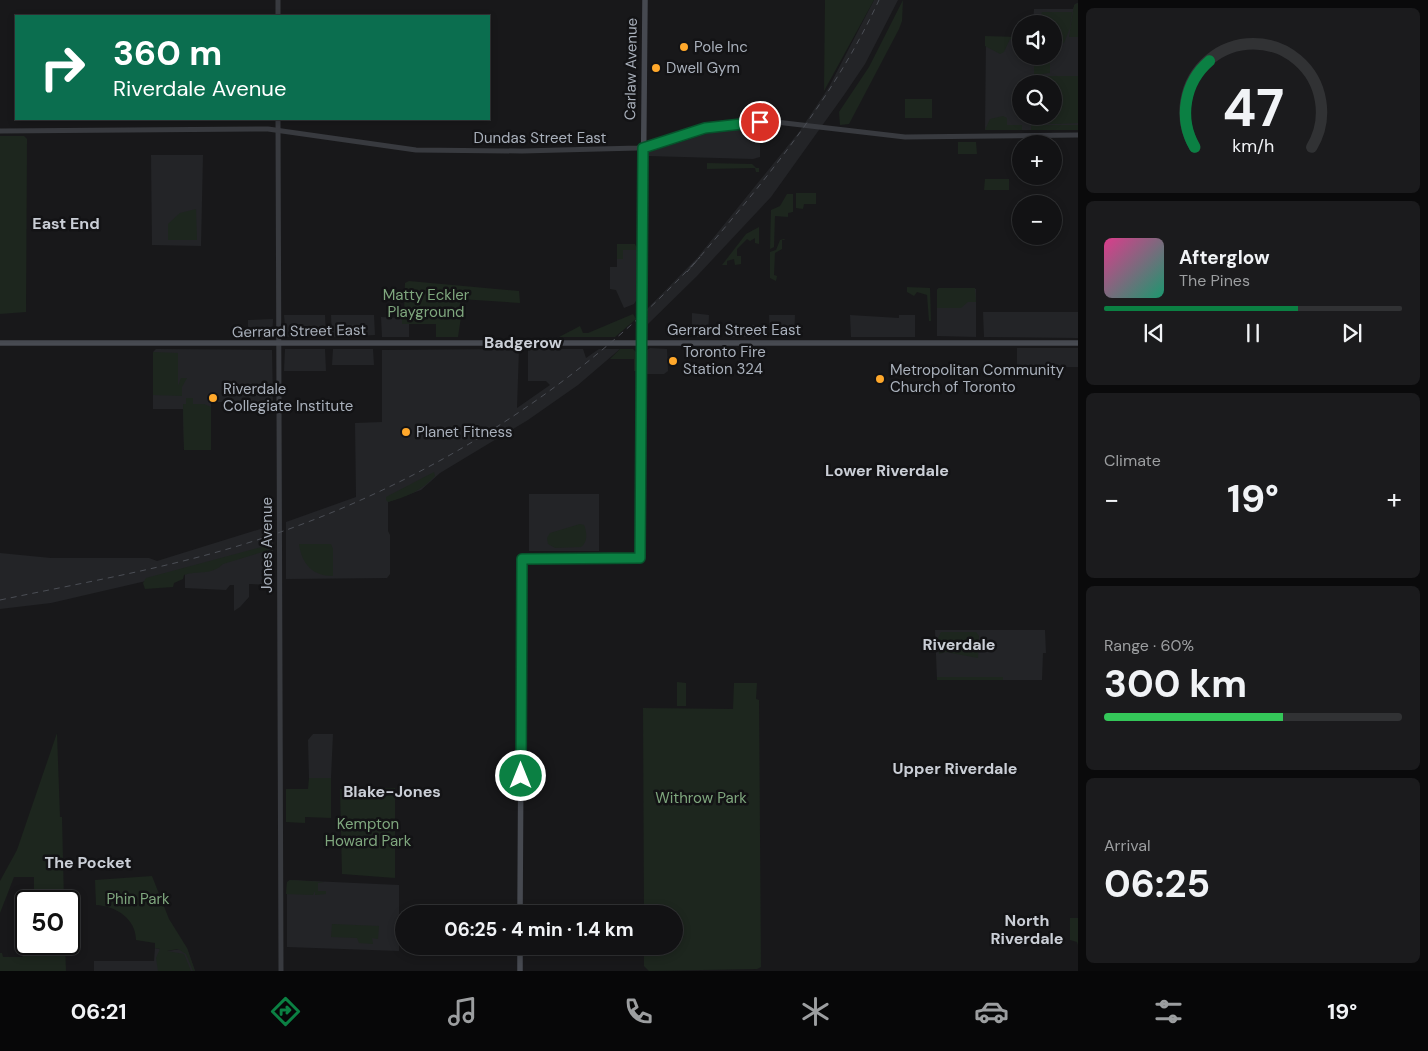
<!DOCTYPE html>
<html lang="en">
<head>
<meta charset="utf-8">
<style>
	:root { --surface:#121214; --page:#1b1b1d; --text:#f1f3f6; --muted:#9c9ea0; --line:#313234; --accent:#0b8043 }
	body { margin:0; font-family:"DM Sans",sans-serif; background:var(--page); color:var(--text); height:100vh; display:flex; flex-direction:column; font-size:19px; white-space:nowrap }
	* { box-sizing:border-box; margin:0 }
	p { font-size:16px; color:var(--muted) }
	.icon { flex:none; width:28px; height:28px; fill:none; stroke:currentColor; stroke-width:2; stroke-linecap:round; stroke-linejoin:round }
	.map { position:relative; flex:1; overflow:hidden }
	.drawer { display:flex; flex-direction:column; gap:8px; padding:8px; background:#0a0a0b; width:350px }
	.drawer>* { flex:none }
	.banner { position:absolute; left:15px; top:15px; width:475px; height:105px; border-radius:0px; box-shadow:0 2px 8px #0003,0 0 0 1px var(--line); background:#0b6e4f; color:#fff; overflow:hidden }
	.controls { position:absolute; left:1012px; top:15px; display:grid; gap:10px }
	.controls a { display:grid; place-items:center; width:50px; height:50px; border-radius:50%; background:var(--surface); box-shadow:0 2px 8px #0003,0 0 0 1px var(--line); font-size:25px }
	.speed { position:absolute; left:15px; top:890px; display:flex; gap:10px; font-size:25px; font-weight:700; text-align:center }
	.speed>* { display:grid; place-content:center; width:65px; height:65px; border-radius:50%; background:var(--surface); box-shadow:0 2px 8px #0003,0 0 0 1px var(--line); line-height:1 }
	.speed .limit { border:2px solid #111; border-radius:8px; background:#fff; color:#111 }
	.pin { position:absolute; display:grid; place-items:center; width:42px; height:42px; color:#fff; margin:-21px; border:2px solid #fff; border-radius:50%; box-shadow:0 1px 5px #0007 }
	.me { position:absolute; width:55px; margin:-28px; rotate:0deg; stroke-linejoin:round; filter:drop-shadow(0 0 4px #0008) }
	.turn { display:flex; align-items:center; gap:18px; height:105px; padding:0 15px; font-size:22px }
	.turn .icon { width:65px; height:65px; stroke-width:2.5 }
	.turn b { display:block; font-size:35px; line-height:42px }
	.big { font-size:38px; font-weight:700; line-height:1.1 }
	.drawer .card { flex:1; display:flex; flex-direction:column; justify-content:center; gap:8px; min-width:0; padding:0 18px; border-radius:8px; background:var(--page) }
	.drawer .dial { align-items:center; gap:0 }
	.dial svg { height:130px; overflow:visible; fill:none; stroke:var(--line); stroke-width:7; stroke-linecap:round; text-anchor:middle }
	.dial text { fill:var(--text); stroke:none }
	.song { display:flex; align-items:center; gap:15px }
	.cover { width:60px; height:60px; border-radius:8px; background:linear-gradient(135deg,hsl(330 70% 55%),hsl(160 70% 35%)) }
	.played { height:5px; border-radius:2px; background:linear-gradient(90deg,var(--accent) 65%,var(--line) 65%) }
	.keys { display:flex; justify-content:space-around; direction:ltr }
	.heat { display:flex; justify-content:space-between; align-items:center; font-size:28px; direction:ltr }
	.charge { height:8px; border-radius:4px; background:linear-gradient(90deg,#34c759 60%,var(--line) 0) }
	.trip { position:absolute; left:395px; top:905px; width:288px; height:50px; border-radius:25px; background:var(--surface); box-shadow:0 2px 8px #0003,0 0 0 1px var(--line); font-weight:700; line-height:50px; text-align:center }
	.tab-bar { display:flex; height:80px; justify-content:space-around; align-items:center; background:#070708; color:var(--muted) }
	.tab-bar .icon { width:35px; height:35px }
	.tab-bar .on { color:var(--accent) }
	.tab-bar b { font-size:22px; color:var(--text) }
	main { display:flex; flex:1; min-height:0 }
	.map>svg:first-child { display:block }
	.built { fill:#232427; fill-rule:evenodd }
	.green { fill:#1d261e }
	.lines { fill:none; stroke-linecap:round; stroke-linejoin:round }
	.tertiary { stroke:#383a3f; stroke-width:5 }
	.secondary { stroke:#464950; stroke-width:5.5 }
	.tram { stroke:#4b4e55; stroke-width:1 }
	.rail { stroke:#4b4e55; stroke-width:1; stroke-dasharray:6 5; stroke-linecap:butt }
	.route-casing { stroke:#07532c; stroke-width:12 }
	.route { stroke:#0b8043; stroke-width:9 }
	.poi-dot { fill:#ffa82b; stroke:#131315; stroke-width:2 }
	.labels { text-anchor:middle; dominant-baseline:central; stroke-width:5; stroke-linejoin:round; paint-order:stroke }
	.poi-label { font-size:15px; fill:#a9b0bb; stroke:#131315; text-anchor:start }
	.street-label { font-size:15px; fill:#a9b0bb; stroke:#131315 }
	.park-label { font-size:15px; fill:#7fa77e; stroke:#131315 }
	.neighbourhood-label { font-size:16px; font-weight:bold; fill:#caced6; stroke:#131315 }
</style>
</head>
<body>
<main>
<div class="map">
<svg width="1078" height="971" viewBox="0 0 1078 971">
	<rect width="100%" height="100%" fill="#18181a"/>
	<!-- built -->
	<g class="built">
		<polygon points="874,0 898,0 865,64 844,95 771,197 697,276 648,324 648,308 697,258 799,132 829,87"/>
		<path d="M1078,3V130H985L986,37H1021V56H1054V24H1033L1034,9H1073L1075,4ZM1021,84H1054V116H1021Z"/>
		<polygon points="746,127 760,129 760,157 753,159 648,156 649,152 706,134"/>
		<polygon points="151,155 203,155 201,246 152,245"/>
		<polygon points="623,250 638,250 637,299 634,304 624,308 616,290 610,289 610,267 617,267 617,259 623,259"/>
		<polygon points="939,288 976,289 976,337 937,336 937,290"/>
		<polygon points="983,312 1078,312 1078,338 984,337"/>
		<polygon points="692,313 709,315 708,337 692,337"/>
		<polygon points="284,315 325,315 326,336 286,337"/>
		<polygon points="331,315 374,315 375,335 332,337"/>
		<polygon points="769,315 795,315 794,337 770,337"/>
		<polygon points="850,315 899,318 899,315 915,315 915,337 851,337"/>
		<polygon points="381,317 402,318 402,324 409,324 409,337 382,337"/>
		<polygon points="273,319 272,339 248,339 248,320"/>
		<polygon points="730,325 758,325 759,334 756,337 730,337"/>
		<polygon points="650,348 667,349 668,371 664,374 646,374 647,350"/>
		<rect x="1017" y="348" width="61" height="19"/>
		<polygon points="156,349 272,350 273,402 211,402 211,450 184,450 183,409 153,409 153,352"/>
		<polygon points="285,349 325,349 326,371 284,371"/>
		<polygon points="333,349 373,349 374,365 332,365"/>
		<polygon points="519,349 517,408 550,385 546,381 528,381 528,349 583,349 586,358 599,349 620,349 578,385 528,420 440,473 421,490 388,502 388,531 390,535 390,574 387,578 286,579 286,522 356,497 355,423 382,422 382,350"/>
		<rect x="529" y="494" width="70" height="57"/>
		<polygon points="270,526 273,527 273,585 249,584 249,597 240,607 234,611 234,585 230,585 226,590 185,588 185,572 51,603 0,609 0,553 51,558 149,558 157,561"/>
		<polygon points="935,630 1045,630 1046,653 1043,653 1042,680 937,680"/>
		<polygon points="313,734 333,734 331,778 309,778 308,740"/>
		<polygon points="290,880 399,885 399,951 287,947 287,883"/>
		<polygon points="155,948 167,951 187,948 195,971 94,971 94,961 154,961"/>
	</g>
	<!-- green -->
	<g class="green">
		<polygon points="825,0 874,0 824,91"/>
		<polygon points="903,0 902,21 899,29 849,124 840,125 839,112 869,67"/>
		<polygon points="1078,3 1078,37 1069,37 1074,5"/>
		<polygon points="1042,12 1072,12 1070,28 1064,43 1057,44 1058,36 1061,34 1054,34 1054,24 1038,24"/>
		<polygon points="985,36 1021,37 1021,43 1019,44 1010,39 1004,52 1000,54 985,46"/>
		<polygon points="1050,57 1050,73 1042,74 1034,79 1034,60"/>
		<path d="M1044,76H1078V123C1066,123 1041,128 1035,116H1054V84H1034L1036,79Z"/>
		<rect x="905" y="99" width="27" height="19"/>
		<polygon points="1003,116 1007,118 1007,125 1022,125 1022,130 985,130 990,119"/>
		<polygon points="1035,121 1042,125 1078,125 1078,130 1031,130 1031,122"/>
		<polygon points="0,136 24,136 27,139 26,312 0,314"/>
		<polygon points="958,142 976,142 977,154 958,154"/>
		<polygon points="707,163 752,164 756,168 759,168 759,172 756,172 755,168 707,169"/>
		<polygon points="985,179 1009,179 1009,190 984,190"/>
		<polygon points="796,193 816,193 816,204 804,204 803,209 796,208"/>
		<polygon points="787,194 793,194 793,212 788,213 788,217 775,216 774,247 770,249 771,210 780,206"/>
		<polygon points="196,209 197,240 168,240 168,224 180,213"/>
		<polygon points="759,227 759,244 755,243 755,238 750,241 747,239 737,249 737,256 741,256 741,264 735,265 734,259 727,261 727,265 722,265 746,234"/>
		<polygon points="784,239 785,240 782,240 782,249 775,253 774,275 777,276 776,281 770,278 770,252 776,250 780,240"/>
		<polygon points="617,244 635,244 638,250 623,250 623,259 617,259"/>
		<polygon points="409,281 519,291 520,303 460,299 461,317 458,337 436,337 436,324 402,324 402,318 404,314 405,283"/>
		<polygon points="907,287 930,288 931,321 929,321 927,295 917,292 914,296 907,292"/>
		<polygon points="939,288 975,288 976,302 968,302 961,308 937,308 937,290"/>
		<polygon points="633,314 636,319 615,337 559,337 580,326 583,333 588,333"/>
		<polygon points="620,349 633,349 636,352 636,371 634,371 634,359 610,359"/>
		<polygon points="153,352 178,353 178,386 181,378 187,378 182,387 182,396 153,395"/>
		<polygon points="186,398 193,398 193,404 204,404 211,407 211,450 184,450 183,404 186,404"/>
		<path d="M434,472L435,476C422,490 407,497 388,502L386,500V497Z"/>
		<path d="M580,524L584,525C587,532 588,542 581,547L555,548L548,544L547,538L550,533Z"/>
		<path d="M299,544H331L333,549V576C312,576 302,564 299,544Z"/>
		<path d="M269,545H272L269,550L223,564C211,576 198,570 184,575L183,579L174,583L173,587L145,589L143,583L146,578Z"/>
		<polygon points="941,632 976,632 979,636 978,658 946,652 939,654 938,638"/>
		<rect x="937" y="677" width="66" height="3"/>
		<polygon points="677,682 686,683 686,706 677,706"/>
		<polygon points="734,683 757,683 756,699 759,700 761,967 757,969 649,971 644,966 644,946 674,946 674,914 644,914 643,708 733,709"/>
		<polygon points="57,733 60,817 62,817 64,901 34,901 34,877 14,877 0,913 0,881 17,850"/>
		<polygon points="309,778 331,778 331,818 305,817 305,823 286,822 286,789 308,789"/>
		<polygon points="395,788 395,878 342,874 340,789"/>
		<path d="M152,876L169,919L187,948L195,971H193L186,954L178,949L167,951L184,954L191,971H158L156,958L160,949L155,948V943L136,940C136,919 116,906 96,905L95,880Z"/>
		<polygon points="290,880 324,882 318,883 318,891 326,891 326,894 315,895 315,891 313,895 286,894 287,882"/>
		<polygon points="1070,918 1078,918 1078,945 1077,942 1070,940"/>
		<polygon points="332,924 379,926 378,939 372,938 373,944 359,943 357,938 331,937"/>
		<polygon points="28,944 65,944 66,971 0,971 0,953 2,953 3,957 22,957 28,951"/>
	</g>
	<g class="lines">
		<!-- tertiary -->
		<g class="tertiary">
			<polyline points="278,0 278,16"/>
			<polyline points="278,119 281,971"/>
			<polyline points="0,131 268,129 416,150 522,151 638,148 705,128 747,122 776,122 905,137 1078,135"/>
		</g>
		<!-- secondary -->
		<g class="secondary">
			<polyline points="0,343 1078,343"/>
			<polyline points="520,914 522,559 640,558 645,0"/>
			<polyline points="520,971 520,946"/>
		</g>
		<!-- tram -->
		<polyline class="tram" points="0,344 1078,344"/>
		<!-- rail -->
		<path class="rail" d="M0,600C86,582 174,567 257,540C426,485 579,388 700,257L687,272C759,188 832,102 879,0"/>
	</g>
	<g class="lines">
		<defs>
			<polyline id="route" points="521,776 522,559 640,558 643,148 705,128 760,122"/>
		</defs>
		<!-- route casing -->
		<use href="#route" class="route-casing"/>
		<!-- route -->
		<use href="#route" class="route"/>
	</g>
	<!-- markers -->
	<g class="poi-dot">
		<circle cx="684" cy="47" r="5"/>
		<circle cx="656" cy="68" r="5"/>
		<circle cx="673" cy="361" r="5"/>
		<circle cx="880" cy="379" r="5"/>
		<circle cx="213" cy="398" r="5"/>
		<circle cx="406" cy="432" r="5"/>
	</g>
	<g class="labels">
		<!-- poi labels -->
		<g class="poi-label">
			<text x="694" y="47">Pole Inc</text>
			<text x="666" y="68">Dwell Gym</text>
			<text x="683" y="352">Toronto Fire<tspan x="683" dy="17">Station 324</tspan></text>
			<text x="890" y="370">Metropolitan Community<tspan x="890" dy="17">Church of Toronto</tspan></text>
			<text x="223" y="389">Riverdale<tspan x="223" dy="17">Collegiate Institute</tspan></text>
			<text x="416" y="432">Planet Fitness</text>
		</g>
		<!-- street labels -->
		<g class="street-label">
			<text transform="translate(631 69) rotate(-89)">Carlaw Avenue</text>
			<text x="540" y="138">Dundas Street East</text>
			<text x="734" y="330">Gerrard Street East</text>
			<text transform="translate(299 331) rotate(-1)">Gerrard Street East</text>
			<text transform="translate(267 545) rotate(-90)">Jones Avenue</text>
		</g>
		<!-- park labels -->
		<g class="park-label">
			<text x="426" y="295">Matty Eckler<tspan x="426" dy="17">Playground</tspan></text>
			<text x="701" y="798">Withrow Park</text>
			<text x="368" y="824">Kempton<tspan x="368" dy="17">Howard Park</tspan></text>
			<text x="138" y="899">Phin Park</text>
		</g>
		<!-- neighbourhood labels -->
		<g class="neighbourhood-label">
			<text x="66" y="223">East End</text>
			<text x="523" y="342">Badgerow</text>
			<text x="887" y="470">Lower Riverdale</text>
			<text x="959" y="644">Riverdale</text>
			<text x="955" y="768">Upper Riverdale</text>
			<text x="392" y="791">Blake-Jones</text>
			<text x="88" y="862">The Pocket</text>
			<text x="1027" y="920">North<tspan x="1027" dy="18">Riverdale</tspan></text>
		</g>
	</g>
</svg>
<div class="controls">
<a><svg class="icon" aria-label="sound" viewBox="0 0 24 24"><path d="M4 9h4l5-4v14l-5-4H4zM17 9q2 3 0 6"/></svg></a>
<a><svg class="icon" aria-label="search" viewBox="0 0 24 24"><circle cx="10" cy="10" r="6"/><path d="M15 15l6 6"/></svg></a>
<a>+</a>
<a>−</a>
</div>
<div class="speed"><div class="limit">50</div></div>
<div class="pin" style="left:760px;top:122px;background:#d93025"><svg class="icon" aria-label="arrive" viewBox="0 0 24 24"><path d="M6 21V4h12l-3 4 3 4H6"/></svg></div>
<svg class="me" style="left:521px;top:776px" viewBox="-20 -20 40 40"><circle r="17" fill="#0b8043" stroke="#fff" stroke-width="3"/><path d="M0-11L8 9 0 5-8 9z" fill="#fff"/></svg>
<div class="trip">06:25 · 4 min · 1.4 km</div>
<div class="banner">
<div class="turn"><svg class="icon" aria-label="right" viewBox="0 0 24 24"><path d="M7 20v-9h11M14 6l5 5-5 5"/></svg><div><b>360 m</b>Riverdale Avenue</div></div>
</div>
</div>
<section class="drawer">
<div class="card dial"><svg viewBox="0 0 100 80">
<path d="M14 69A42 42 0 1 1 86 69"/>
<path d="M14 69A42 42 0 0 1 23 16" stroke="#0b8043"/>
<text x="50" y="56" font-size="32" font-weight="700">47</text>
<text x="50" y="72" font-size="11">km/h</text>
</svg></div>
<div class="card">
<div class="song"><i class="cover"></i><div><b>Afterglow</b><p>The Pines</p></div></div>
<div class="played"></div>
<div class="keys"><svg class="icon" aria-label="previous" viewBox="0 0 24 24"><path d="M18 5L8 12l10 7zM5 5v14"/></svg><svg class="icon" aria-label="pause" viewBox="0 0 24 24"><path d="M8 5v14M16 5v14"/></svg><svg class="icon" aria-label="next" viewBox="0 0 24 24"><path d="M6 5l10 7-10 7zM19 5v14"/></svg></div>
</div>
<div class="card"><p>Climate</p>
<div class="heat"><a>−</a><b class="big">19°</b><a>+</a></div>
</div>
<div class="card"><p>Range · 60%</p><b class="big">300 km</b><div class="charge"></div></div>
<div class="card"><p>Arrival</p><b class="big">06:25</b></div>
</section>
</main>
<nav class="tab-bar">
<b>06:21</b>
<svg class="icon on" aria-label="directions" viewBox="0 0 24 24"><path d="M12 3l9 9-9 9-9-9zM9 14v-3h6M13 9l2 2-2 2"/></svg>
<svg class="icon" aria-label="music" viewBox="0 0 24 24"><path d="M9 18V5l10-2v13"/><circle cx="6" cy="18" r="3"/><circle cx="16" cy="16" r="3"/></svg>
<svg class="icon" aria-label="phone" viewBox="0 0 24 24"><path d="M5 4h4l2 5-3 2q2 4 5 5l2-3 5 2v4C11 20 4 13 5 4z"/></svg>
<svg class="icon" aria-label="climate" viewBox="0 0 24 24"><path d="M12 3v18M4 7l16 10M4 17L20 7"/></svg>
<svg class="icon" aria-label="car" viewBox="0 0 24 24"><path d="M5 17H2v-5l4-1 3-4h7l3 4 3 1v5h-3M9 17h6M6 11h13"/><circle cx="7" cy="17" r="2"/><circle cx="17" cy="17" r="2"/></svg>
<svg class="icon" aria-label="filters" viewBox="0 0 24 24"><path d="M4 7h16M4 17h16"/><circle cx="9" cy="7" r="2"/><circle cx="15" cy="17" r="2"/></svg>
<b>19°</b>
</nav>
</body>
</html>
